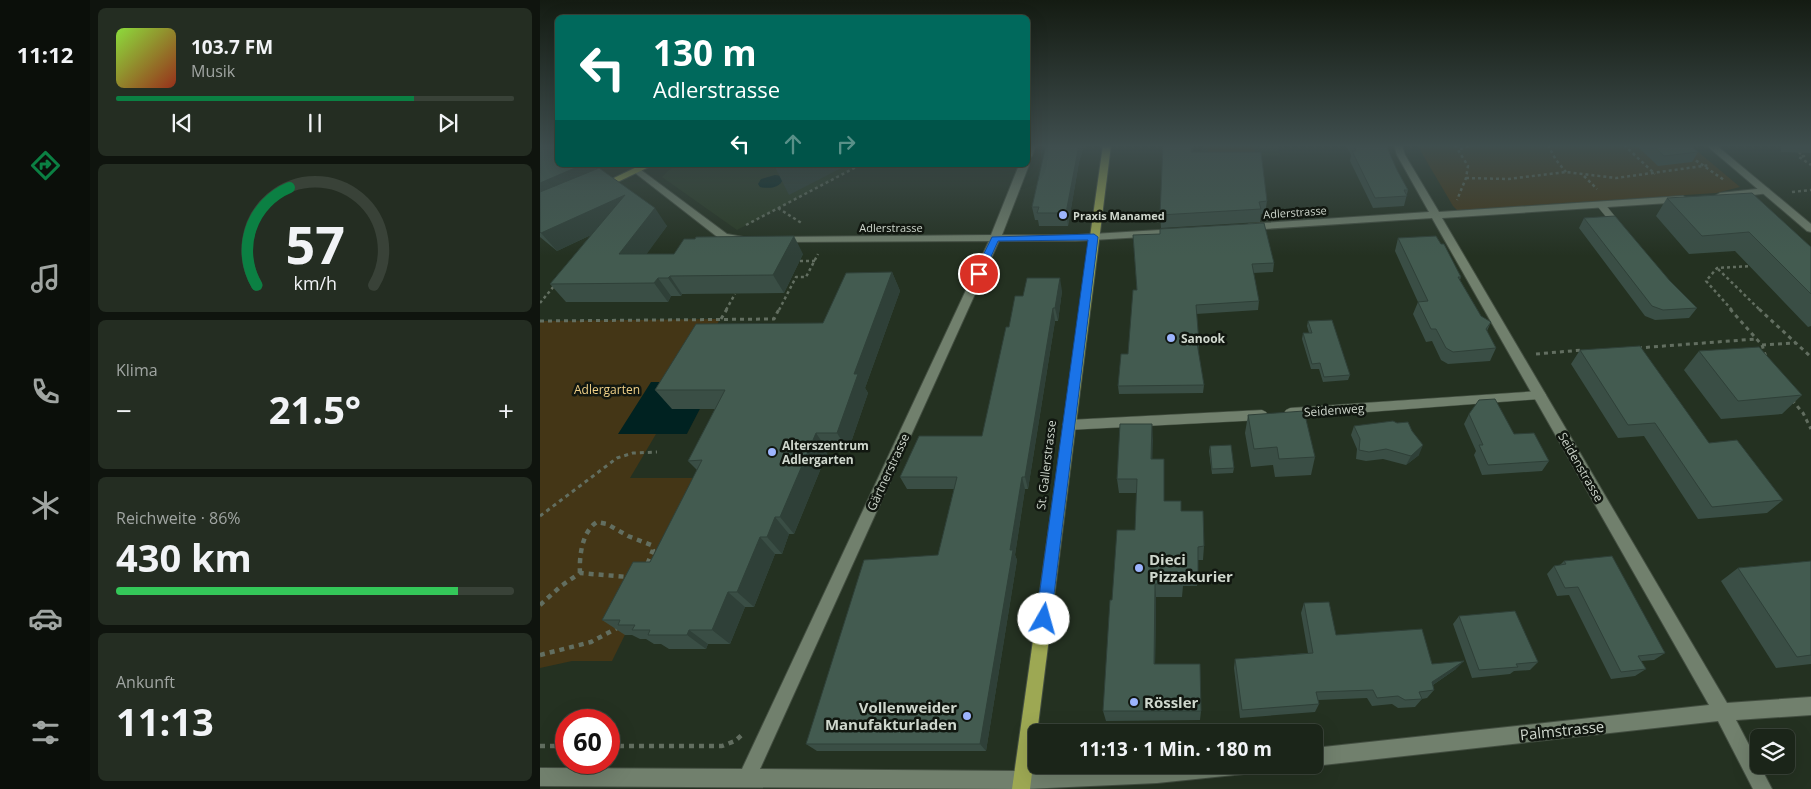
<!DOCTYPE html>
<html lang="de">
<head>
<meta charset="utf-8">
<style>
	:root { --surface:#1b2519; --page:#242d22; --text:#f1f3f6; --muted:#a0a5a2; --line:#394238; --accent:#0b8043 }
	body { margin:0; font-family:"Open Sans",sans-serif; background:var(--page); color:var(--text); height:100vh; display:flex; flex-direction:column; font-size:19px; white-space:nowrap }
	* { box-sizing:border-box; margin:0 }
	p { font-size:16px; color:var(--muted) }
	.icon { flex:none; width:28px; height:28px; fill:none; stroke:currentColor; stroke-width:2; stroke-linecap:round; stroke-linejoin:round }
	.map { position:relative; flex:1; overflow:hidden }
	.panel { display:flex; flex-direction:column; gap:8px; padding:8px; background:#0f140e; width:450px }
	.panel>* { flex:none }
	.guide { position:absolute; left:15px; top:15px; width:475px; height:152px; border-radius:8px; box-shadow:0 5px 20px #0002,0 0 0 1px var(--line); background:#00695c; color:#fff; overflow:hidden }
	.controls { position:absolute; left:1210px; top:729px; display:grid; gap:10px }
	.controls a { display:grid; place-items:center; width:45px; height:45px; border-radius:8px; background:var(--surface); box-shadow:0 5px 20px #0002,0 0 0 1px var(--line); font-size:25px }
	.speed { position:absolute; left:15px; top:709px; display:flex; gap:10px; font-size:25px; font-weight:700; text-align:center }
	.speed>* { display:grid; place-content:center; width:65px; height:65px; border-radius:50%; background:var(--surface); box-shadow:0 5px 20px #0002,0 0 0 1px var(--line); line-height:1 }
	.speed .limit { border:8px solid #d22; background:#fff; color:#111 }
	.pin { position:absolute; display:grid; place-items:center; width:42px; height:42px; color:#fff; margin:-21px; border:2px solid #fff; border-radius:50%; box-shadow:0 1px 5px #0007 }
	.me { position:absolute; width:55px; margin:-28px; rotate:7deg; stroke-linejoin:round; filter:drop-shadow(0 0 4px #0008) }
	.turn { display:flex; align-items:center; gap:18px; height:105px; padding:0 15px; font-size:22px }
	.turn .icon { width:65px; height:65px; stroke-width:2.5 }
	.turn b { display:block; font-size:35px; line-height:42px }
	.lanes { display:flex; align-items:center; height:48px; padding:0 15px; background:#0003; justify-content:center; gap:25px; direction:ltr }
	.lanes .off { opacity:.35 }
	.big { font-size:38px; font-weight:700; line-height:1.1 }
	.panel .widget { flex:1; display:flex; flex-direction:column; justify-content:center; gap:8px; min-width:0; padding:0 18px; border-radius:8px; background:var(--page) }
	.panel .dial { align-items:center; gap:0 }
	.dial svg { height:130px; overflow:visible; fill:none; stroke:var(--line); stroke-width:7; stroke-linecap:round; text-anchor:middle }
	.dial text { fill:var(--text); stroke:none }
	.song { display:flex; align-items:center; gap:15px }
	.cover { width:60px; height:60px; border-radius:8px; background:linear-gradient(135deg,hsl(90 70% 55%),hsl(10 70% 35%)) }
	.played { height:5px; border-radius:2px; background:linear-gradient(90deg,var(--accent) 75%,var(--line) 75%) }
	.keys { display:flex; justify-content:space-around; direction:ltr }
	.heat { display:flex; justify-content:space-between; align-items:center; font-size:28px; direction:ltr }
	.charge { height:8px; border-radius:4px; background:linear-gradient(90deg,#34c759 86%,var(--line) 0) }
	.trip { position:absolute; left:488px; top:724px; width:295px; height:50px; border-radius:8px; background:var(--surface); box-shadow:0 5px 20px #0002,0 0 0 1px var(--line); font-weight:700; line-height:50px; text-align:center }
	main { display:flex; flex:1; min-height:0 }
	.tab-bar { display:flex; flex-direction:column; width:90px; justify-content:space-around; align-items:center; background:#0b0f0a; color:var(--muted) }
	.tab-bar .icon { width:35px; height:35px }
	.tab-bar .selected { color:var(--accent) }
	.tab-bar b { font-size:22px; color:var(--text) }
	.map>svg:first-child { display:block }
	.built { fill:#2a3b25 }
	.green { fill:#443616 }
	.water { fill:#002221 }
	.lines { fill:none; stroke-linecap:round; stroke-linejoin:round }
	.lane-casing { stroke:#434e41; stroke-width:1 }
	.street-casing { stroke:#434e41; stroke-width:2 }
	.secondary-casing { stroke:#434e41; stroke-width:2 }
	.primary-casing { stroke:#434e41; stroke-width:2 }
	.path-far2 { stroke:#626e60; stroke-width:2.5; stroke-dasharray:3 3; stroke-linecap:butt }
	.path-far1 { stroke:#626e60; stroke-width:3; stroke-dasharray:4 4; stroke-linecap:butt }
	.path { stroke:#626e60; stroke-width:4.5; stroke-dasharray:5 5; stroke-linecap:butt }
	.lane { fill:#71806d; fill-rule:evenodd }
	.street { fill:#71806d; fill-rule:evenodd }
	.secondary { fill:#71806d; fill-rule:evenodd }
	.primary { fill:#9da853; fill-rule:evenodd }
	.wall { fill:#3a4e45 }
	.shaded-wall { fill:#2f4038 }
	.building { fill:#435b50; stroke:#2f4038 }
	.route { fill:#1a73e8; stroke:#114b97 }
	.poi-dot { fill:#9cb4fd; stroke:#111710; stroke-width:2 }
	.labels { text-anchor:middle; dominant-baseline:central; stroke-width:5; stroke-linejoin:round; paint-order:stroke }
	.far-street-label { font-size:11px; fill:#cfd7cd; stroke:#111710 }
	.far-poi-label { font-size:11px; font-weight:bold; fill:#cfd7cd; stroke:#111710; text-anchor:start }
	.poi-label { font-size:12px; font-weight:bold; fill:#cfd7cd; stroke:#111710; text-anchor:start }
	.park-label { font-size:12px; fill:#f0d088; stroke:#111710 }
	.street-label { font-size:12px; fill:#cfd7cd; stroke:#111710 }
	.near-poi-label { font-size:15px; font-weight:bold; fill:#cfd7cd; stroke:#111710; text-anchor:start }
	.near-street-label { font-size:15px; fill:#cfd7cd; stroke:#111710 }
</style>
</head>
<body>
<main>
<nav class="tab-bar">
<b>11:12</b>
<svg class="icon selected" aria-label="directions" viewBox="0 0 24 24"><path d="M12 3l9 9-9 9-9-9zM9 14v-3h6M13 9l2 2-2 2"/></svg>
<svg class="icon" aria-label="music" viewBox="0 0 24 24"><path d="M9 18V5l10-2v13"/><circle cx="6" cy="18" r="3"/><circle cx="16" cy="16" r="3"/></svg>
<svg class="icon" aria-label="phone" viewBox="0 0 24 24"><path d="M5 4h4l2 5-3 2q2 4 5 5l2-3 5 2v4C11 20 4 13 5 4z"/></svg>
<svg class="icon" aria-label="climate" viewBox="0 0 24 24"><path d="M12 3v18M4 7l16 10M4 17L20 7"/></svg>
<svg class="icon" aria-label="car" viewBox="0 0 24 24"><path d="M5 17H2v-5l4-1 3-4h7l3 4 3 1v5h-3M9 17h6M6 11h13"/><circle cx="7" cy="17" r="2"/><circle cx="17" cy="17" r="2"/></svg>
<svg class="icon" aria-label="filters" viewBox="0 0 24 24"><path d="M4 7h16M4 17h16"/><circle cx="9" cy="7" r="2"/><circle cx="15" cy="17" r="2"/></svg>
</nav>
<section class="panel">
<div class="widget">
<div class="song"><i class="cover"></i><div><b>103.7 FM</b><p>Musik</p></div></div>
<div class="played"></div>
<div class="keys"><svg class="icon" aria-label="previous" viewBox="0 0 24 24"><path d="M18 5L8 12l10 7zM5 5v14"/></svg><svg class="icon" aria-label="pause" viewBox="0 0 24 24"><path d="M8 5v14M16 5v14"/></svg><svg class="icon" aria-label="next" viewBox="0 0 24 24"><path d="M6 5l10 7-10 7zM19 5v14"/></svg></div>
</div>
<div class="widget dial"><svg viewBox="0 0 100 80">
<path d="M14 69A42 42 0 1 1 86 69"/>
<path d="M14 69A42 42 0 0 1 34 9" stroke="#0b8043"/>
<text x="50" y="56" font-size="32" font-weight="700">57</text>
<text x="50" y="72" font-size="11">km/h</text>
</svg></div>
<div class="widget"><p>Klima</p>
<div class="heat"><a>−</a><b class="big">21.5°</b><a>+</a></div>
</div>
<div class="widget"><p>Reichweite · 86%</p><b class="big">430 km</b><div class="charge"></div></div>
<div class="widget"><p>Ankunft</p><b class="big">11:13</b></div>
</section>
<div class="map">
<svg width="1271" height="789" viewBox="0 0 1271 789">
	<rect width="100%" height="100%" fill="#243121"/>
	<!-- built -->
	<g class="built">
		<polygon points="663,145 738,145 740,156 661,154"/>
		<polygon points="139,165 320,165 197,230 122,177 129,170"/>
	</g>
	<!-- green -->
	<g class="green">
		<polygon points="668,145 714,145 715,152 668,152"/>
		<polygon points="877,145 1150,145 1200,187 1176,193 917,210 913,206"/>
		<polygon points="180,319 132,408 160,409 147,434 116,434 90,478 178,478 113,578 72,661 32,661 0,668 0,321"/>
	</g>
	<!-- water -->
	<g class="water">
		<path d="M235,175L241,176L243,179C240,188 229,189 220,187L218,184L221,179Z"/>
		<polygon points="111,382 147,382 132,409 160,409 147,434 78,434"/>
	</g>
	<g class="lines">
		<defs>
			<g id="lane">
				<polygon points="1061,202 1064,203 1082,225 1082,229 1076,229 1058,207 1057,205"/>
				<polygon points="1000,391 1004,392 1006,395 1004,398 1000,399 750,418 746,416 744,413 746,410 750,408"/>
				<polygon points="722,410 726,412 728,415 726,418 722,420 528,430 524,428 522,425 524,422 528,420"/>
			</g>
			<g id="street">
				<polygon points="488,145 496,145 492,156 488,159"/>
				<polygon points="854,145 862,145 865,155 899,212 1143,196 1148,199 1143,202 902,218 1187,703 1271,697 1271,715 1196,720 1232,789 1213,789 1178,721 774,766 772,765 774,765 774,748 1169,705 892,218 709,230 704,227 709,224 889,212 857,155"/>
				<polygon points="488,163 489,165 462,235 536,235 636,229 641,232 636,235 536,241 459,241 220,769 482,771 615,765 713,765 710,771 704,774 617,783 485,789 0,786 0,768 202,769 449,241 239,242 234,239 235,237 451,235 479,165"/>
				<polygon points="97,167 187,234 203,237 203,241 180,239 94,172 92,170"/>
				<polygon points="1226,188 1229,189 1229,193 1180,199 1175,196 1180,193"/>
			</g>
			<polygon id="secondary" points="1166,145 1176,145 1271,224 1271,232 1267,231"/>
			<g id="primary">
				<polygon points="563,145 571,145 490,789 472,789"/>
				<polygon points="101,165 113,165 63,189 57,189 55,187"/>
			</g>
		</defs>
		<!-- lane casing -->
		<use href="#lane" class="lane-casing"/>
		<!-- street casing -->
		<use href="#street" class="street-casing"/>
		<!-- secondary casing -->
		<use href="#secondary" class="secondary-casing"/>
		<!-- primary casing -->
		<use href="#primary" class="primary-casing"/>
		<!-- path-far2 -->
		<g class="path-far2">
			<polyline points="915,145 928,166 926,178 917,200"/>
			<polyline points="1008,145 1016,160 1026,172"/>
			<polyline points="1084,145 1115,174"/>
			<polyline points="1249,145 1264,156 1259,157 1271,165"/>
			<polyline points="920,149 934,145"/>
			<polyline points="1151,157 1184,180"/>
			<polyline points="1044,176 1057,189"/>
			<polyline points="926,178 968,179 1026,172 1076,178 1170,165"/>
			<polyline points="1252,192 1271,190"/>
			<polyline points="238,208 263,224"/>
			<polyline points="206,225 320,165"/>
			<polyline points="260,261 275,261"/>
			<polyline points="1178,269 1220,310"/>
			<polyline points="0,303 14,286"/>
			<polyline points="186,310 195,294"/>
			<polyline points="239,310 256,277 266,277 278,254"/>
			<polyline points="1192,310 1166,281 1177,268 1213,266"/>
		</g>
		<!-- path-far1 -->
		<g class="path-far1">
			<polyline points="1190,309 1222,345 1226,357"/>
			<polyline points="1219,309 1271,357"/>
			<polyline points="181,319 187,309"/>
			<polyline points="0,321 234,319 239,309"/>
			<polyline points="1222,345 1256,343"/>
			<polyline points="1098,348 1216,339"/>
			<polyline points="996,354 1042,350"/>
			<polyline points="1252,400 1263,413 1271,429"/>
			<polyline points="0,516 77,458 93,453 117,452"/>
		</g>
		<!-- path -->
		<g class="path">
			<path d="M40,573C39,557 42,531 57,522L67,524L88,536L111,545L113,550L107,565"/>
			<polyline points="0,605 21,586 40,573 88,577"/>
			<polyline points="0,655 51,642 79,627"/>
			<polyline points="0,746 26,746"/>
			<polyline points="69,746 182,746 195,741 204,733"/>
		</g>
		<!-- lane -->
		<use href="#lane" class="lane"/>
		<!-- street -->
		<use href="#street" class="street"/>
		<!-- secondary -->
		<use href="#secondary" class="secondary"/>
		<!-- primary -->
		<use href="#primary" class="primary"/>
	</g>
	<!-- wall -->
	<g class="wall">
		<polygon points="0,145 18,165 53,165 56,169 127,226 106,254 263,254 244,293 142,294 141,296 131,296 128,302 26,302 10,284 51,235 17,251 0,237"/>
		<polygon points="506,145 544,145 539,162 528,226 499,226 498,220 495,220 492,207"/>
		<polygon points="808,145 846,145 857,170 868,190 864,206 833,208 810,161 811,155 807,147"/>
		<polygon points="1096,145 1150,145 1158,152 1152,162 1118,166"/>
		<polygon points="1241,145 1271,145 1271,153 1241,152"/>
		<polygon points="653,152 727,201 725,214 721,214 720,222 621,228 620,215"/>
		<polygon points="1127,198 1271,247 1271,326 1268,327 1195,251 1149,254 1116,216"/>
		<polygon points="1044,218 1130,281 1157,308 1149,318 1115,320 1105,316 1039,228"/>
		<polygon points="593,235 734,263 733,272 713,273 719,301 718,310 656,314 659,343 658,351 664,385 663,393 579,394 578,386 588,354 597,290"/>
		<polygon points="858,238 901,244 921,277 920,280 941,316 951,322 947,331 956,348 950,361 908,364 901,360 892,341 886,342 873,314 878,302 855,251"/>
		<polygon points="352,272 360,291 325,388 328,393 308,451 288,451 254,534 249,534 242,554 235,554 214,607 205,607 190,644 168,644 166,649 129,649 121,644 114,644 106,639 100,639 92,635 85,635 62,620 110,562 157,470 148,461 175,409 132,409 115,390 283,323"/>
		<polygon points="522,291 518,321 515,321 488,489 485,489 475,555 477,560 446,751 277,751 266,744 398,555 414,489 367,489 360,477 442,436 469,327 483,296"/>
		<polygon points="768,321 810,375 808,380 783,382 779,369 771,369 762,339 763,333 769,333 767,326"/>
		<polygon points="1040,350 1169,443 1243,500 1227,513 1158,519 1104,436 1078,438 1031,364"/>
		<polygon points="1159,351 1262,395 1242,414 1181,419 1144,370"/>
		<polygon points="929,414 974,434 1009,461 1002,471 942,475 934,455 936,451 924,424"/>
		<polygon points="708,415 775,457 771,475 735,477 733,465 711,467 705,433"/>
		<polygon points="612,424 612,459 624,459 624,501 641,511 664,546 663,560 658,560 657,586 643,586 642,597 616,597 615,664 661,711 660,720 566,721 563,711 572,600 595,530 597,493 579,493 577,479"/>
		<polygon points="814,426 879,455 866,465 843,459 826,461 816,459 817,449 811,435"/>
		<polygon points="670,446 694,468 693,473 672,474 669,451"/>
		<polygon points="1024,561 1125,653 1114,660 1101,661 1106,669 1095,676 1071,679 1029,595 1017,596 1007,574 1014,566 1020,565"/>
		<polygon points="1271,561 1271,664 1236,668 1181,581 1198,568"/>
		<polygon points="764,603 796,635 892,664 916,669 893,685 894,690 887,698 882,699 875,707 858,708 852,704 832,706 827,698 778,700 779,704 775,712 700,718 694,668 695,659 768,653 761,613"/>
		<polygon points="919,616 998,662 990,670 974,671 970,674 932,678 913,624"/>
	</g>
	<!-- shaded-wall -->
	<g class="shaded-wall">
		<polygon points="539,145 544,145 539,162 528,226 526,213"/>
		<polygon points="652,145 654,145 651,164 651,152"/>
		<polygon points="42,165 53,165 63,179 0,207 0,183"/>
		<polygon points="245,165 307,165 249,195 236,169"/>
		<polygon points="85,195 97,213 17,251 1,233"/>
		<polygon points="115,208 127,226 93,273 79,254"/>
		<polygon points="254,236 263,254 244,293 233,275"/>
		<polygon points="352,272 360,291 325,388 328,393 308,451 297,433 314,374"/>
		<polygon points="130,276 142,294 141,296 128,278"/>
		<polygon points="118,278 131,296 128,302 114,283"/>
		<polygon points="520,278 522,291 518,321 515,308"/>
		<polygon points="513,308 515,321 488,489 485,477"/>
		<polygon points="612,424 613,440 612,474 611,459"/>
		<polygon points="276,433 288,451 254,534 240,517"/>
		<polygon points="883,445 879,455 866,465 871,456"/>
		<polygon points="482,477 485,489 475,555 477,560 446,751 440,744 470,550"/>
		<polygon points="235,517 249,534 242,554 227,537"/>
		<polygon points="220,537 235,554 214,607 197,592"/>
		<polygon points="615,584 616,597 615,676 614,664"/>
		<polygon points="188,592 205,607 190,644 172,630"/>
		<polygon points="149,630 168,644 166,649 147,635"/>
		<polygon points="924,661 916,669 885,690 892,682"/>
	</g>
	<!-- building -->
	<g class="building">
		<polygon points="0,145 18,145 18,165 42,165 0,183"/>
		<polygon points="506,145 539,145 526,213 497,213 499,207 492,207"/>
		<polygon points="623,145 652,145 651,152 721,152 727,201 719,202 721,209 620,215"/>
		<polygon points="813,145 846,145 857,170 868,190 864,190 867,196 835,198 812,151 816,151"/>
		<polygon points="1112,145 1150,145 1158,152 1124,156"/>
		<polygon points="239,165 245,165 236,169"/>
		<polygon points="59,168 115,208 79,254 134,254 144,239 155,239 156,237 254,236 233,275 130,276 128,278 118,278 114,283 10,284 85,195 1,233 0,232 0,192"/>
		<polygon points="1212,193 1271,247 1271,294 1209,232 1162,236 1127,198"/>
		<polygon points="1075,216 1130,281 1157,308 1123,310 1112,306 1044,218"/>
		<polygon points="724,223 734,263 712,264 719,301 656,305 659,343 657,343 664,385 578,386 581,354 588,354 593,290 597,290 593,235 620,234 620,229"/>
		<polygon points="896,236 901,244 904,244 921,277 918,277 941,316 951,322 946,329 956,348 913,352 906,348 896,329 891,329 878,302 888,301 858,238"/>
		<polygon points="352,272 314,374 318,374 297,433 276,433 240,517 235,517 227,537 220,537 197,592 188,592 172,630 149,630 147,635 108,635 110,630 92,630 95,625 78,625 80,620 62,620 93,562 110,562 162,460 148,461 185,390 115,390 156,324 283,323 306,273"/>
		<polygon points="487,278 520,278 515,308 513,308 485,477 482,477 470,550 473,550 440,744 266,744 324,560 398,555 417,477 360,477 379,436 442,436 466,327 469,327 475,296 483,296"/>
		<polygon points="792,320 810,375 784,377 780,363 772,364 763,333 772,333 768,321"/>
		<polygon points="1100,346 1169,443 1197,440 1243,500 1172,507 1115,423 1088,425 1040,350"/>
		<polygon points="1219,347 1262,395 1198,401 1159,351"/>
		<polygon points="955,399 974,434 994,433 1009,461 948,465 939,445 943,445 929,414 939,400"/>
		<polygon points="764,411 775,457 739,459 737,447 714,449 708,415"/>
		<polygon points="853,421 857,423 868,422 872,431 883,445 871,456 846,449 829,452 819,450 820,439 814,426"/>
		<polygon points="580,424 612,424 611,459 624,459 624,501 641,501 641,511 663,511 664,546 658,547 658,573 643,573 643,584 615,584 614,664 660,664 661,711 563,711 570,600 572,600 577,530 595,530 597,479 577,479"/>
		<polygon points="691,445 694,468 672,469 670,446"/>
		<polygon points="1072,556 1125,653 1098,656 1106,669 1081,672 1038,587 1025,588 1014,566 1026,564 1024,561"/>
		<polygon points="1271,561 1271,655 1257,657 1198,568"/>
		<polygon points="789,602 796,635 882,629 892,664 924,661 892,682 894,690 879,692 882,699 865,700 858,696 837,698 833,690 776,692 779,704 702,710 695,659 773,653 764,603"/>
		<polygon points="975,611 998,662 976,664 978,667 939,670 919,616"/>
	</g>
	<!-- sky -->
	<linearGradient id="sky" x2="0" y2="1"><stop stop-color="#141b12"/><stop offset="0.57" stop-color="#3f4e4e"/><stop offset="1" stop-color="#3f4e4e" stop-opacity="0"/></linearGradient>
	<rect width="1271" height="256" fill="url(#sky)"/>
	<!-- route -->
	<polygon class="route" points="554,234 558,237 511,619 509,624 504,626 499,624 496,619 548,240 458,241 442,277 435,277 434,274 452,237"/>
	<!-- markers -->
	<g class="poi-dot">
		<circle cx="523" cy="215" r="5"/>
		<circle cx="631" cy="338" r="5"/>
		<circle cx="232" cy="452" r="5"/>
		<circle cx="599" cy="568" r="5"/>
		<circle cx="594" cy="702" r="5"/>
		<circle cx="427" cy="716" r="5"/>
	</g>
	<g class="labels">
		<!-- far-street labels -->
		<g class="far-street-label">
			<text transform="translate(755 212) rotate(-4)">Adlerstrasse</text>
			<text x="351" y="227">Adlerstrasse</text>
		</g>
		<!-- far-poi labels -->
		<g class="far-poi-label">
			<text x="533" y="215">Praxis Manamed</text>
		</g>
		<!-- poi labels -->
		<g class="poi-label">
			<text x="641" y="338">Sanook</text>
			<text x="242" y="445">Alterszentrum<tspan x="242" dy="14">Adlergarten</tspan></text>
		</g>
		<!-- park labels -->
		<g class="park-label">
			<text x="67" y="389">Adlergarten</text>
		</g>
		<!-- street labels -->
		<g class="street-label">
			<text transform="translate(794 410) rotate(-4)">Seidenweg</text>
			<text transform="translate(506 465) rotate(-83)">St. Gallerstrasse</text>
			<text transform="translate(1041 467) rotate(60)">Seidenstrasse</text>
			<text transform="translate(348 472) rotate(-65)">Gärtnerstrasse</text>
		</g>
		<!-- near-poi labels -->
		<g class="near-poi-label">
			<text x="609" y="559">Dieci<tspan x="609" dy="17">Pizzakurier</tspan></text>
			<text x="604" y="702">Rössler</text>
			<text x="417" y="707" text-anchor="end">Vollenweider<tspan x="417" dy="17">Manufakturladen</tspan></text>
		</g>
		<!-- near-street labels -->
		<g class="near-street-label">
			<text transform="translate(1022 730) rotate(-6)">Palmstrasse</text>
		</g>
	</g>
</svg>
<div class="controls">
<a><svg class="icon" aria-label="layers" viewBox="0 0 24 24"><path d="M12 4l9 5-9 5-9-5zM3 14l9 5 9-5"/></svg></a>
</div>
<div class="speed"><div class="limit">60</div></div>
<div class="pin" style="left:439px;top:274px;background:#d93025"><svg class="icon" aria-label="arrive" viewBox="0 0 24 24"><path d="M6 21V4h12l-3 4 3 4H6"/></svg></div>
<svg class="me" style="left:504px;top:619px" viewBox="-20 -20 40 40"><circle r="19" fill="#fff"/><path d="M0-13L10 11 0 6-10 11z" fill="#1a73e8"/></svg>
<div class="trip">11:13 · 1 Min. · 180 m</div>
<div class="guide">
<div class="turn"><svg class="icon" aria-label="left" viewBox="0 0 24 24"><path d="M17 20v-9H6M10 6l-5 5 5 5"/></svg><div><b>130 m</b>Adlerstrasse</div></div>
<div class="lanes"><svg class="icon" aria-label="left" viewBox="0 0 24 24"><path d="M17 20v-9H6M10 6l-5 5 5 5"/></svg><svg class="icon off" aria-label="ahead" viewBox="0 0 24 24"><path d="M12 20V5M6 11l6-6 6 6"/></svg><svg class="icon off" aria-label="right" viewBox="0 0 24 24"><path d="M7 20v-9h11M14 6l5 5-5 5"/></svg></div>
</div>
</div>
</main>
</body>
</html>
